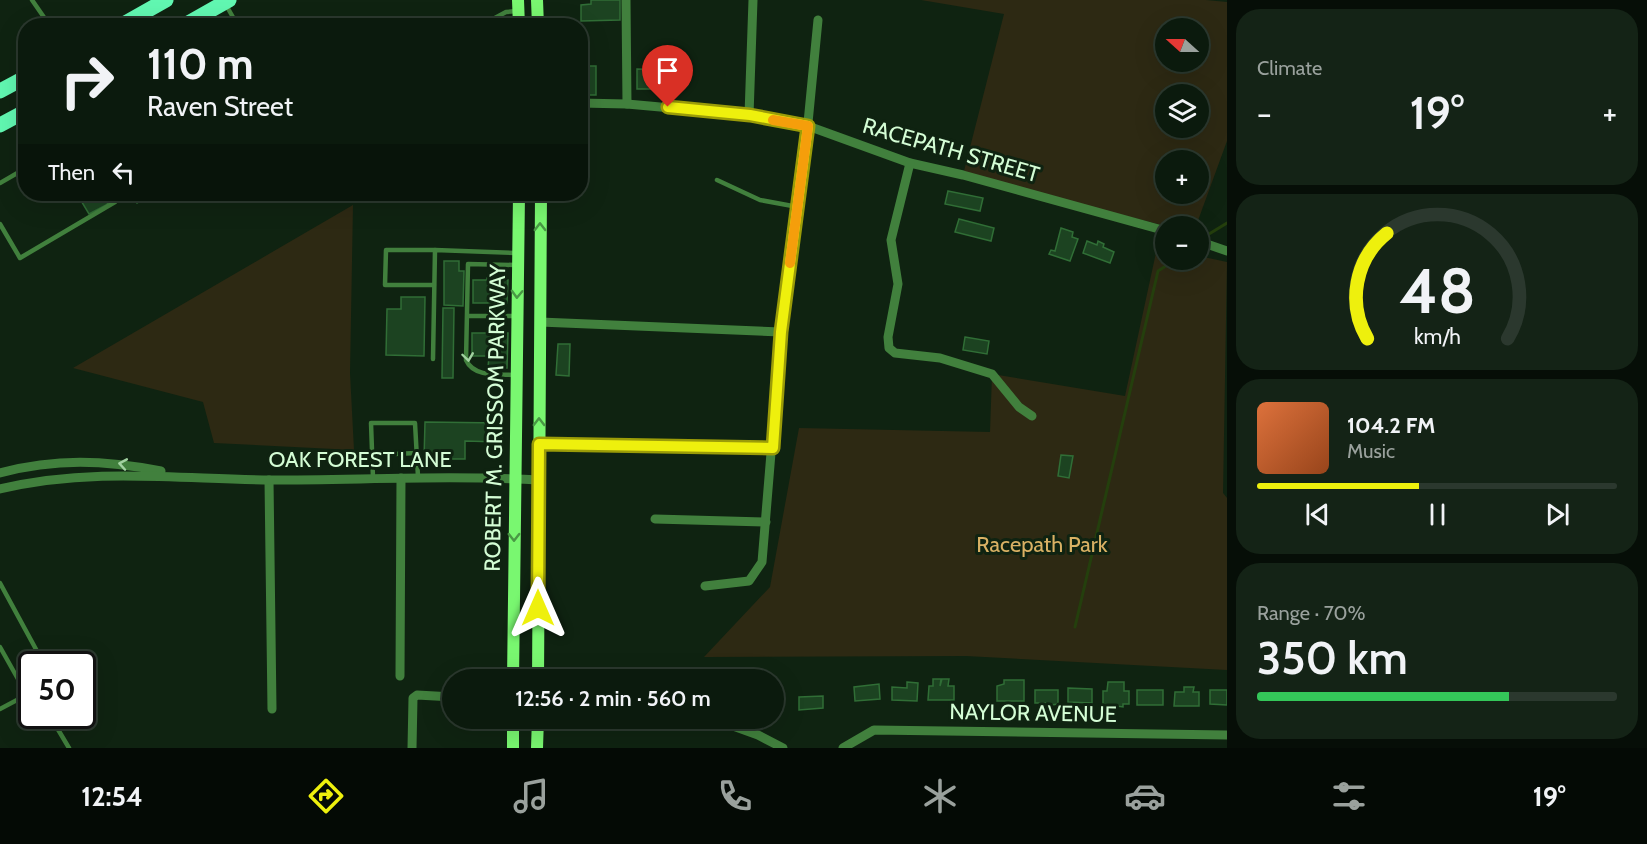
<!DOCTYPE html>
<html lang="en">
<head>
<meta charset="utf-8">
<style>
	:root { --surface:#0b1a0d; --page:#142316; --text:#f1f3f6; --muted:#9aa19d; --line:#2b382e; --accent:#eef00d }
	body { margin:0; font-family:Cabin,sans-serif; background:var(--page); color:var(--text); height:100vh; display:flex; flex-direction:column; font-size:22px; white-space:nowrap }
	* { box-sizing:border-box; margin:0 }
	p { font-size:20px; color:var(--muted) }
	.icon { flex:none; width:33px; height:33px; fill:none; stroke:currentColor; stroke-width:2; stroke-linecap:round; stroke-linejoin:round }
	.map { position:relative; flex:1; overflow:hidden }
	.details { display:flex; flex-direction:column; gap:9px; padding:9px; background:#060e07; width:420px }
	.details>* { flex:none }
	.banner { position:absolute; left:18px; top:18px; width:570px; height:183px; border-radius:24px; box-shadow:0 6px 24px #0002,0 0 0 2px var(--line); background:#0b1a0d; color:var(--text); overflow:hidden }
	.needle { width:39px; rotate:291deg }
	.fabs { position:absolute; left:1155px; top:18px; display:grid; gap:12px }
	.fabs a { display:grid; place-items:center; width:54px; height:54px; border-radius:50%; background:var(--surface); box-shadow:0 6px 24px #0002,0 0 0 2px var(--line); font-size:30px }
	.speed { position:absolute; left:18px; top:651px; display:flex; gap:12px; font-size:30px; font-weight:700; text-align:center }
	.speed>* { display:grid; place-content:center; width:78px; height:78px; border-radius:50%; background:var(--surface); box-shadow:0 6px 24px #0002,0 0 0 2px var(--line); line-height:1 }
	.speed .limit { border:3px solid #111; border-radius:9px; background:#fff; color:#111 }
	.pin { position:absolute; display:grid; place-items:center; width:51px; height:51px; color:#fff; margin:-62px -26px; border-radius:50% 50% 50% 0; rotate:-45deg; box-shadow:0 0 6px #0007 }
	.pin .icon { rotate:45deg }
	.me { position:absolute; width:66px; margin:-33px; rotate:0deg; stroke-linejoin:round; filter:drop-shadow(0 0 4px #0008) }
	.turn { display:flex; align-items:center; gap:21px; height:126px; padding:0 30px; font-size:27px }
	.turn .icon { width:78px; height:78px; stroke-width:2.5 }
	.turn b { display:block; font-size:42px; line-height:51px }
	.then { display:flex; align-items:center; height:57px; padding:0 30px; background:#0003; gap:12px; font-size:22px }
	.big { font-size:45px; font-weight:600; line-height:1.1 }
	.details .tile { flex:1; display:flex; flex-direction:column; justify-content:center; gap:9px; min-width:0; padding:0 21px; border-radius:24px; background:var(--page) }
	.details .dial { align-items:center; gap:0 }
	.dial svg { height:156px; overflow:visible; fill:none; stroke:var(--line); stroke-width:7; stroke-linecap:round; text-anchor:middle }
	.dial text { fill:var(--text); stroke:none }
	.song { display:flex; align-items:center; gap:18px }
	.cover { width:72px; height:72px; border-radius:9px; background:linear-gradient(135deg,hsl(20 70% 55%),hsl(20 70% 35%)) }
	.played { height:6px; border-radius:3px; background:linear-gradient(90deg,var(--accent) 45%,var(--line) 45%) }
	.keys { display:flex; justify-content:space-around; direction:ltr }
	.heat { display:flex; justify-content:space-between; align-items:center; font-size:33px; direction:ltr }
	.charge { height:9px; border-radius:4px; background:linear-gradient(90deg,#34c759 70%,var(--line) 0) }
	.trip { position:absolute; left:442px; top:669px; width:342px; height:60px; border-radius:30px; background:var(--surface); box-shadow:0 6px 24px #0002,0 0 0 2px var(--line); font-weight:600; line-height:60px; text-align:center }
	.menu { display:flex; height:96px; justify-content:space-around; align-items:center; background:#040a05; color:var(--muted) }
	.menu .icon { width:42px; height:42px }
	.menu .current { color:var(--accent) }
	.menu b { font-size:27px; color:var(--text) }
	main { display:flex; flex:1; min-height:0 }
	.map>svg:first-child { display:block }
	.green { fill:#2d2913; fill-rule:evenodd }
	.lines { fill:none; stroke-linecap:round; stroke-linejoin:round }
	.stream { stroke:#243f0d; stroke-width:3 }
	.building { fill:#1c4321; stroke:#306e36; stroke-width:1.5 }
	.service { stroke:#41803d; stroke-width:4.5 }
	.minor { stroke:#41803d; stroke-width:9 }
	.secondary { stroke:#79f770; stroke-width:12 }
	.primary { stroke:#61f7b1; stroke-width:15 }
	.oneway { stroke:#499845 }
	.oneway2 { stroke:#a1d1a0 }
	.route-casing { stroke:#9b9c08; stroke-width:15 }
	.route { stroke:#eef00d; stroke-width:10 }
	.slow { stroke:#f59e0b; stroke-width:10 }
	.labels { text-anchor:middle; dominant-baseline:central; stroke-width:6; stroke-linejoin:round; paint-order:stroke }
	.street-label { font-size:22px; fill:#d4fdd5; stroke:#0f2311 }
	.park-label { font-size:22px; fill:#d9b164; stroke:#0f2311 }
</style>
</head>
<body>
<main>
<div class="map">
<svg width="1227" height="748" viewBox="0 0 1227 748">
	<rect width="100%" height="100%" fill="#0f2311"/>
	<!-- green -->
	<g class="green">
		<path d="M921,0H1206L1227,2V141L1196,226H1166L963,175L1004,14ZM1166,28H1198V62H1166ZM1166,94H1198V128H1166ZM1166,160H1198V194H1166Z"/>
		<polygon points="353,205 350,373 354,450 214,443 203,402 73,368"/>
		<polygon points="1157,248 1165,249 1166,260 1198,260 1199,256 1227,262 1223,493 1227,498 1227,670 966,656 704,657 770,587 799,428 990,432 992,374 1125,396"/>
	</g>
	<g class="lines">
		<!-- stream -->
		<g class="stream">
			<polyline points="1209,234 1227,223"/>
			<polyline points="1075,627 1158,271 1175,260"/>
		</g>
	</g>
	<!-- building -->
	<g class="building">
		<polygon points="591,0 620,0 620,20 581,21 581,5 591,4"/>
		<rect x="580" y="66" width="16" height="29"/>
		<polygon points="637,69 678,70 678,89 637,89"/>
		<polygon points="948,191 983,198 980,211 945,204"/>
		<polygon points="77,194 102,194 108,204 89,214"/>
		<polygon points="131,194 153,194 137,203"/>
		<polygon points="959,219 994,228 991,241 955,232"/>
		<polygon points="1061,228 1073,232 1072,237 1078,239 1070,261 1049,254 1051,250 1055,251"/>
		<polygon points="1087,241 1097,245 1098,241 1104,244 1103,247 1114,252 1110,263 1083,253"/>
		<polygon points="444,261 459,261 459,271 464,271 463,306 444,305"/>
		<polygon points="487,278 508,280 507,303 473,303 473,280 487,280"/>
		<polygon points="401,297 425,297 424,356 386,355 387,309 401,309"/>
		<polygon points="443,308 454,308 453,378 442,378"/>
		<polygon points="472,333 508,333 507,368 488,368 489,356 472,356"/>
		<polygon points="965,337 989,341 987,354 963,350"/>
		<polygon points="558,344 570,344 569,376 556,375"/>
		<polygon points="425,422 501,423 502,438 500,442 465,441 465,459 424,459"/>
		<polygon points="1061,455 1073,456 1069,478 1058,476"/>
		<rect x="684" y="670" width="15" height="10"/>
		<polygon points="933,679 941,679 940,686 942,679 949,679 948,686 954,686 954,700 928,700 929,686 933,686"/>
		<polygon points="1004,680 1024,680 1024,701 997,701 997,686 1004,684"/>
		<polygon points="907,682 918,683 917,701 892,700 892,687 907,688"/>
		<polygon points="1108,682 1124,682 1124,691 1129,691 1129,704 1123,704 1123,707 1103,704 1103,691 1107,691"/>
		<polygon points="879,684 880,699 855,701 854,687"/>
		<polygon points="1184,687 1194,687 1193,692 1199,692 1199,706 1174,706 1175,692 1184,692"/>
		<polygon points="1068,688 1092,689 1092,703 1068,702"/>
		<polygon points="1035,690 1058,690 1058,704 1044,706 1045,703 1035,703"/>
		<rect x="1137" y="690" width="26" height="15"/>
		<polygon points="1210,690 1227,690 1227,705 1210,704"/>
		<polygon points="823,696 823,708 799,710 799,697"/>
	</g>
	<g class="lines">
		<!-- service -->
		<g class="service">
			<polyline points="32,0 50,26"/>
			<polyline points="226,5 238,26"/>
			<polyline points="480,26 506,12 518,11"/>
			<polyline points="717,180 760,200 798,207"/>
			<polyline points="0,183 26,168"/>
			<polyline points="0,224 20,258 115,202 111,194"/>
			<path d="M515,265L468,264L466,360C474,378 500,374 516,375"/>
			<polyline points="434,285 385,285 386,250 435,250"/>
			<polyline points="468,316 517,316"/>
			<polyline points="433,359 435,250 516,253"/>
			<polyline points="372,455 417,453"/>
			<polyline points="373,478 371,423 415,423 418,477"/>
			<polyline points="0,583 44,664"/>
			<polyline points="0,647 27,695"/>
			<polyline points="0,709 32,692"/>
			<polyline points="50,716 69,748"/>
		</g>
		<!-- minor -->
		<g class="minor">
			<polyline points="626,0 627,104"/>
			<polyline points="580,103 627,104 749,115 808,126 910,163 963,175 1166,231"/>
			<polyline points="749,115 753,0"/>
			<polyline points="910,163 891,240 898,284 888,337 889,348 895,353 940,358 992,374 1019,407 1032,416"/>
			<polyline points="1198,241 1227,251"/>
			<polyline points="540,322 781,332"/>
			<polyline points="539,445 773,448"/>
			<path d="M0,473C55,458 105,460 161,471"/>
			<polyline points="269,480 272,709"/>
			<path d="M0,489C91,467 179,479 271,480C360,480 450,475 539,480"/>
			<polyline points="655,519 766,522"/>
			<polyline points="705,586 749,581 762,562 781,332 803,174 818,20"/>
			<polyline points="400,676 401,478"/>
			<polyline points="538,720 722,722 758,735 783,748"/>
			<polyline points="412,748 413,698 417,695 453,697"/>
			<polyline points="843,748 874,730 1227,735"/>
		</g>
		<!-- secondary -->
		<g class="secondary">
			<polyline points="518,0 519,26"/>
			<polyline points="537,0 538,26"/>
			<polyline points="513,680 519,194"/>
			<polyline points="538,680 541,194"/>
			<polyline points="513,718 513,748"/>
			<polyline points="537,748 538,718"/>
		</g>
		<!-- primary -->
		<g class="primary">
			<polyline points="120,26 166,0"/>
			<polyline points="183,26 229,0"/>
			<polyline points="0,91 26,77"/>
			<polyline points="0,125 26,111"/>
		</g>
	</g>
	<!-- one-way arrows -->
	<defs><path id="oneway-chevron" d="M-2-3.5L2.5 0L-2 3.5" fill="none" stroke-width="1.6" stroke-linecap="round" stroke-linejoin="round" transform="scale(1.5)"/></defs>
	<g class="oneway">
		<use href="#oneway-chevron" transform="translate(540 227) rotate(-90)"/>
		<use href="#oneway-chevron" transform="translate(517 294) rotate(92)"/>
		<use href="#oneway-chevron" transform="translate(539 422) rotate(-90)"/>
		<use href="#oneway-chevron" transform="translate(514 537) rotate(90)"/>
	</g>
	<g class="oneway2">
		<use href="#oneway-chevron" transform="translate(468 357) rotate(82)"/>
		<use href="#oneway-chevron" transform="translate(123 464) rotate(-170)"/>
	</g>
	<g class="lines">
		<defs>
			<polyline id="route" points="538,608 539,444 773,448 781,332 808,126 750,115 668,107"/>
		</defs>
		<!-- route casing -->
		<use href="#route" class="route-casing"/>
		<!-- route -->
		<use href="#route" class="route"/>
		<!-- slow -->
		<polyline class="slow" points="773,120 808,126 790,263"/>
	</g>
	<g class="labels">
		<!-- street labels -->
		<g class="street-label">
			<text transform="translate(951 150) rotate(16)">RACEPATH STREET</text>
			<text transform="translate(495 418) rotate(-89)">ROBERT M. GRISSOM PARKWAY</text>
			<text x="360" y="459">OAK FOREST LANE</text>
			<text transform="translate(1033 713) rotate(1)">NAYLOR AVENUE</text>
		</g>
		<!-- park labels -->
		<g class="park-label">
			<text x="1042" y="544">Racepath Park</text>
		</g>
	</g>
</svg>
<div class="fabs">
<a><svg class="needle" viewBox="-14 -14 28 28"><path d="M0-13l5 13h-10z" fill="#e53935"/><path d="M0 13l5-13h-10z" fill="#9aa19d"/></svg></a>
<a><svg class="icon" aria-label="layers" viewBox="0 0 24 24"><path d="M12 4l9 5-9 5-9-5zM3 14l9 5 9-5"/></svg></a>
<a>+</a>
<a>−</a>
</div>
<div class="speed"><div class="limit">50</div></div>
<div class="pin" style="left:668px;top:107px;background:#d93025"><svg class="icon" aria-label="arrive" viewBox="0 0 24 24"><path d="M6 21V4h12l-3 4 3 4H6"/></svg></div>
<svg class="me" style="left:538px;top:608px" viewBox="-20 -20 40 40"><path d="M0-17L14 15 0 8-14 15z" fill="#eef00d" stroke="#fff" stroke-width="4"/></svg>
<div class="trip">12:56 · 2 min · 560 m</div>
<div class="banner">
<div class="turn"><svg class="icon" aria-label="right" viewBox="0 0 24 24"><path d="M7 20v-9h11M14 6l5 5-5 5"/></svg><div><b>110 m</b>Raven Street</div></div>
<div class="then">Then<svg class="icon" aria-label="left" viewBox="0 0 24 24"><path d="M17 20v-9H6M10 6l-5 5 5 5"/></svg></div>
</div>
</div>
<section class="details">
<div class="tile"><p>Climate</p>
<div class="heat"><a>−</a><b class="big">19°</b><a>+</a></div>
</div>
<div class="tile dial"><svg viewBox="0 0 100 80">
<path d="M14 69A42 42 0 1 1 86 69"/>
<path d="M14 69A42 42 0 0 1 24 15" stroke="#eef00d"/>
<text x="50" y="56" font-size="32" font-weight="700">48</text>
<text x="50" y="72" font-size="11">km/h</text>
</svg></div>
<div class="tile">
<div class="song"><i class="cover"></i><div><b>104.2 FM</b><p>Music</p></div></div>
<div class="played"></div>
<div class="keys"><svg class="icon" aria-label="previous" viewBox="0 0 24 24"><path d="M18 5L8 12l10 7zM5 5v14"/></svg><svg class="icon" aria-label="pause" viewBox="0 0 24 24"><path d="M8 5v14M16 5v14"/></svg><svg class="icon" aria-label="next" viewBox="0 0 24 24"><path d="M6 5l10 7-10 7zM19 5v14"/></svg></div>
</div>
<div class="tile"><p>Range · 70%</p><b class="big">350 km</b><div class="charge"></div></div>
</section>
</main>
<nav class="menu">
<b>12:54</b>
<svg class="icon current" aria-label="directions" viewBox="0 0 24 24"><path d="M12 3l9 9-9 9-9-9zM9 14v-3h6M13 9l2 2-2 2"/></svg>
<svg class="icon" aria-label="music" viewBox="0 0 24 24"><path d="M9 18V5l10-2v13"/><circle cx="6" cy="18" r="3"/><circle cx="16" cy="16" r="3"/></svg>
<svg class="icon" aria-label="phone" viewBox="0 0 24 24"><path d="M5 4h4l2 5-3 2q2 4 5 5l2-3 5 2v4C11 20 4 13 5 4z"/></svg>
<svg class="icon" aria-label="climate" viewBox="0 0 24 24"><path d="M12 3v18M4 7l16 10M4 17L20 7"/></svg>
<svg class="icon" aria-label="car" viewBox="0 0 24 24"><path d="M5 17H2v-5l4-1 3-4h7l3 4 3 1v5h-3M9 17h6M6 11h13"/><circle cx="7" cy="17" r="2"/><circle cx="17" cy="17" r="2"/></svg>
<svg class="icon" aria-label="filters" viewBox="0 0 24 24"><path d="M4 7h16M4 17h16"/><circle cx="9" cy="7" r="2"/><circle cx="15" cy="17" r="2"/></svg>
<b>19°</b>
</nav>
</body>
</html>
